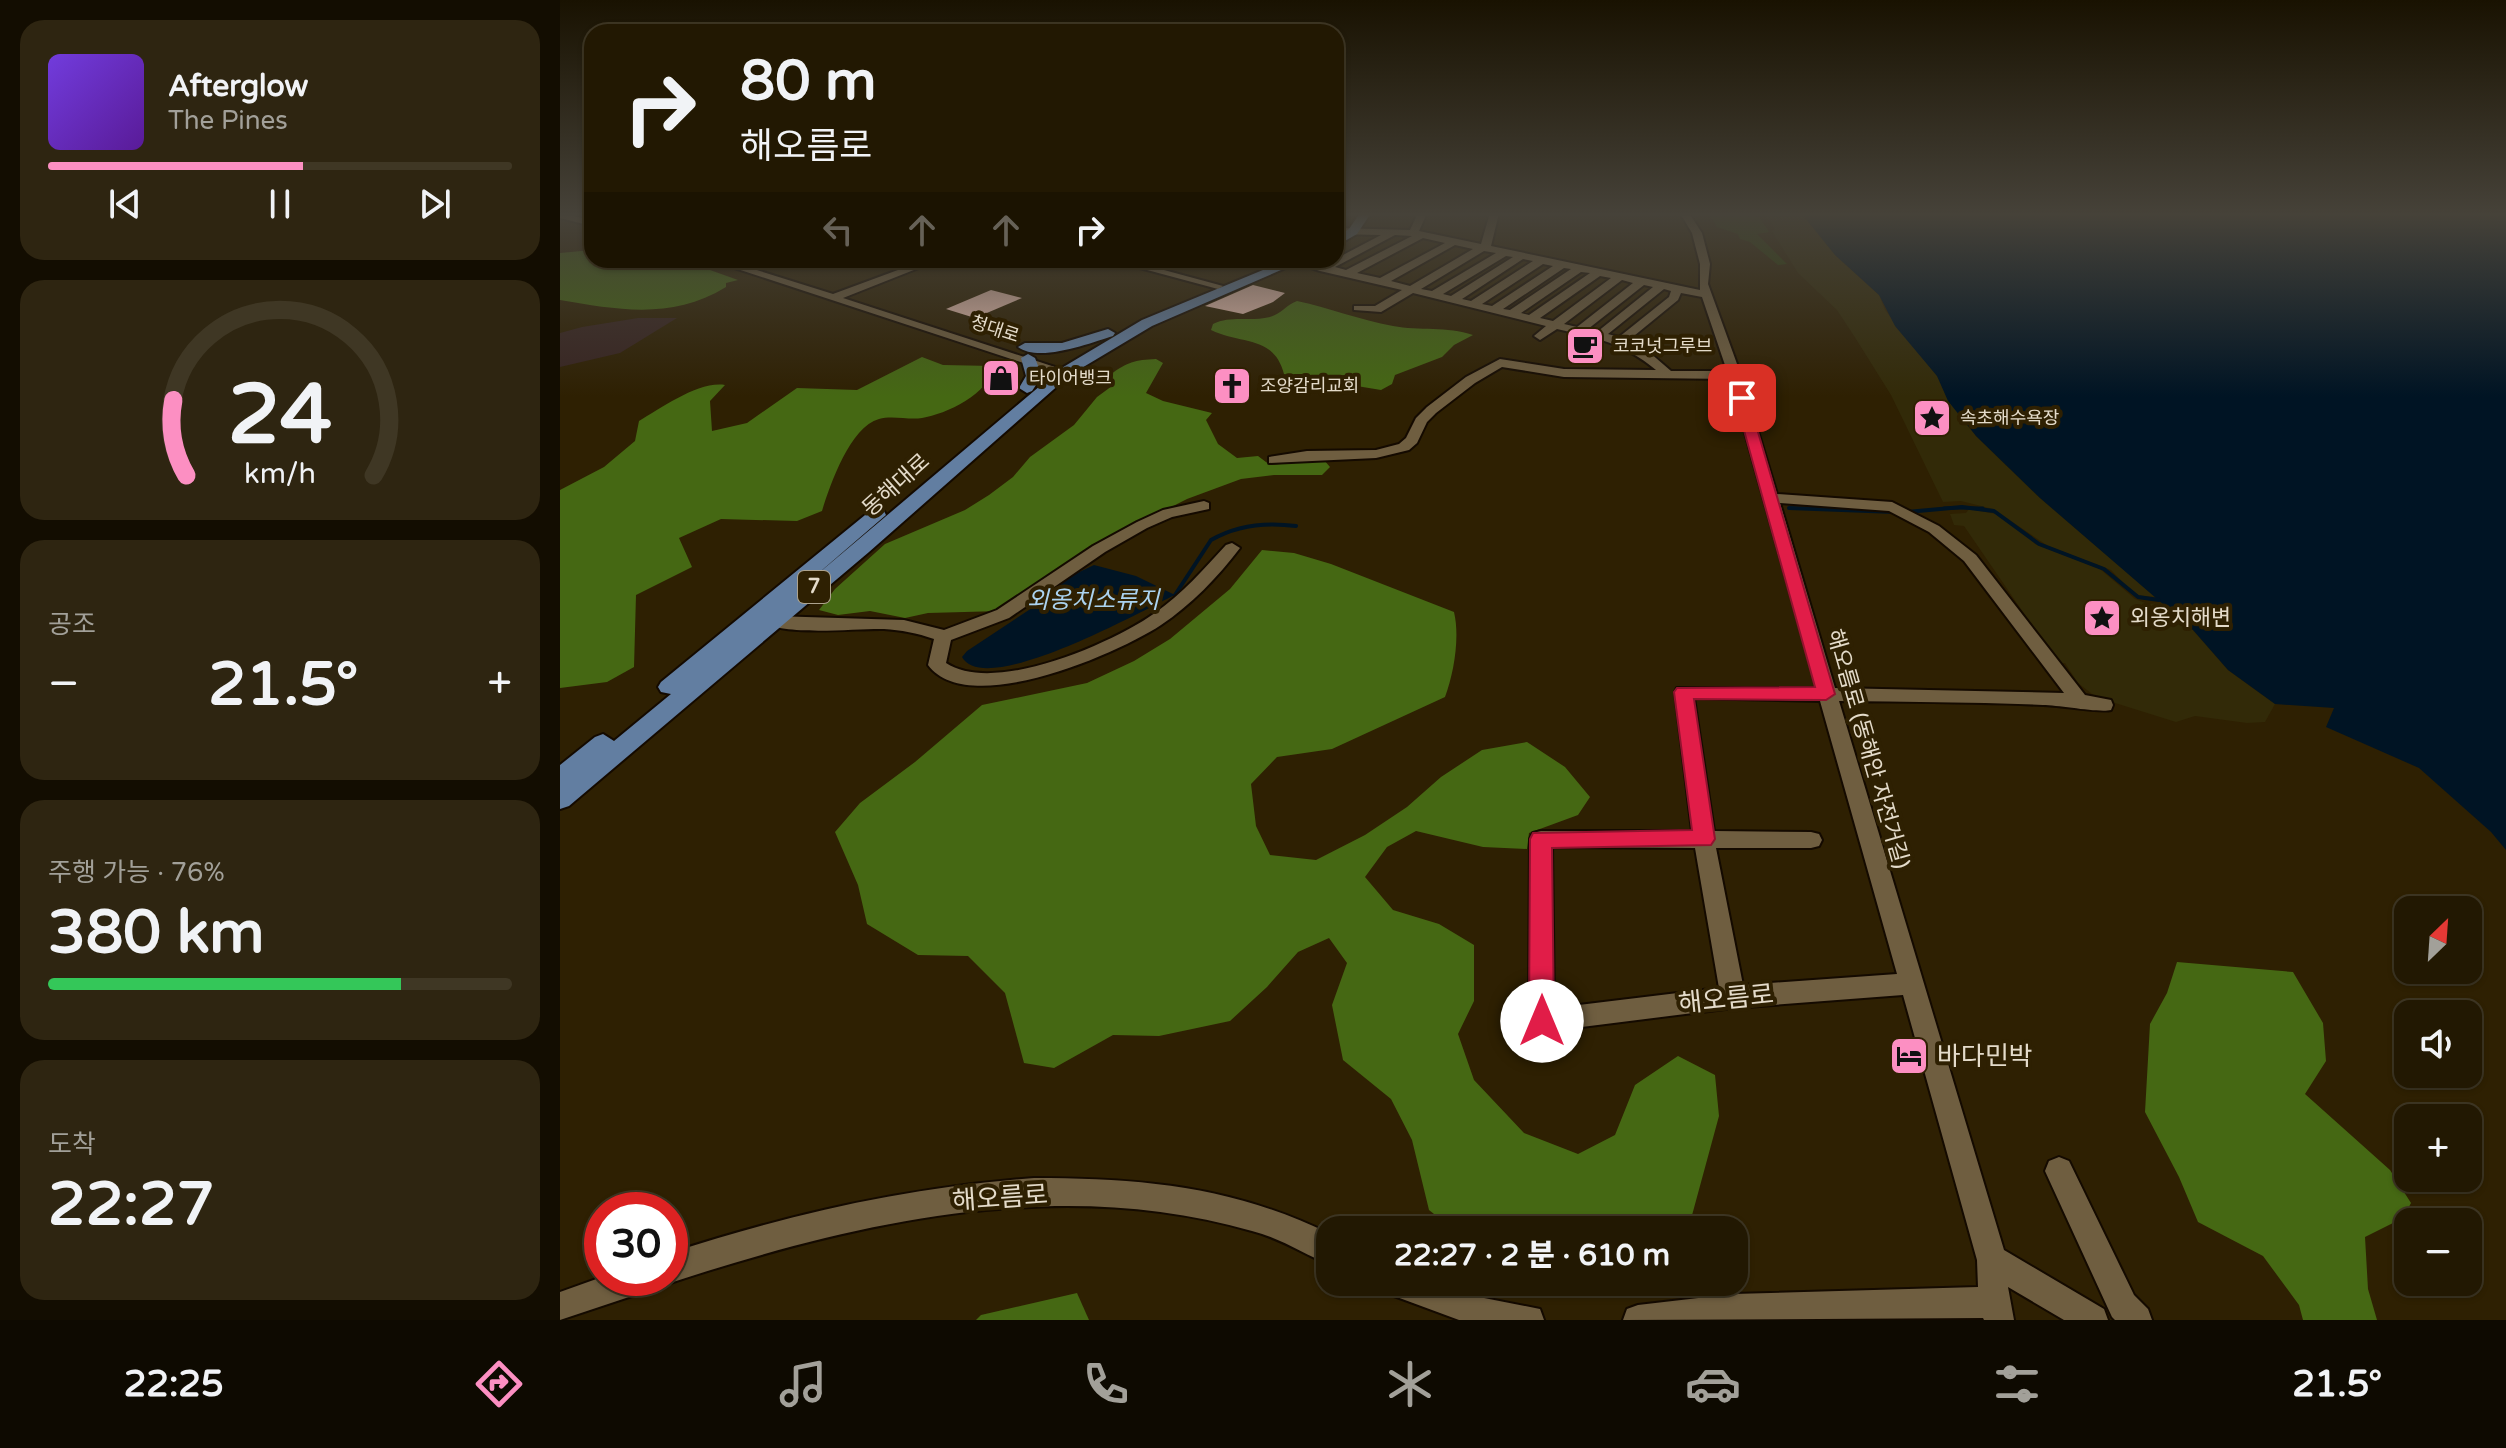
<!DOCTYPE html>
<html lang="ko">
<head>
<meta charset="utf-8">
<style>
	:root { --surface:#221802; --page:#2e2511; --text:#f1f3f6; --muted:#a2a099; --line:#3f3724; --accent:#fc8fc2 }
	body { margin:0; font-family:"Varela Round","Noto Sans KR",sans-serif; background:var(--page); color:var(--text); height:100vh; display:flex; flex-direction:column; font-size:30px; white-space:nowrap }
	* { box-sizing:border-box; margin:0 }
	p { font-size:26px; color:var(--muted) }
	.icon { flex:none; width:44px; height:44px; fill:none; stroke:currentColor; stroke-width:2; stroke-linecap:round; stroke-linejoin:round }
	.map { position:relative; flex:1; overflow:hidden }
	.drawer { display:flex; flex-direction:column; gap:20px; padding:20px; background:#130d01; width:560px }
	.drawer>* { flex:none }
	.banner { position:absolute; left:24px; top:24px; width:760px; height:244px; border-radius:24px; box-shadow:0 2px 6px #0004,0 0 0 2px var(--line); background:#221802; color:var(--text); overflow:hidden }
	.needle { width:52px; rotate:25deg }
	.tools { position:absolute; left:1834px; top:896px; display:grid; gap:16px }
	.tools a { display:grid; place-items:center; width:88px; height:88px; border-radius:16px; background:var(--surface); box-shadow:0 2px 6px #0004,0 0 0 2px var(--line); font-size:40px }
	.speed { position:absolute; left:24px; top:1192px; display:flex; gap:16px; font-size:40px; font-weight:700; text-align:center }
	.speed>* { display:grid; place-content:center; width:104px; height:104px; border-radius:50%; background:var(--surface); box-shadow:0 2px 6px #0004,0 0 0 2px var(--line); line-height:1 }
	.speed .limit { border:12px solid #d22; background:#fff; color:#111 }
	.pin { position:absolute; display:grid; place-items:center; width:68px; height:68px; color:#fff; margin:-34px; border-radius:16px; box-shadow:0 4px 12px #0006 }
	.me { position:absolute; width:88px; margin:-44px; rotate:0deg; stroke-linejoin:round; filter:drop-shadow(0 0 6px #0008) }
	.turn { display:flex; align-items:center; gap:28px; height:168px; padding:0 24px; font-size:36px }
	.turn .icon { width:104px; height:104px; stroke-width:2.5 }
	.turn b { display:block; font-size:56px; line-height:68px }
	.lanes { display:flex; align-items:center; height:76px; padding:0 24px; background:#0003; justify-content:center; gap:40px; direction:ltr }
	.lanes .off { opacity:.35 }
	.big { font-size:60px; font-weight:800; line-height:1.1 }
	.drawer .widget { flex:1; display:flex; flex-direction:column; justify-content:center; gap:12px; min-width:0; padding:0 28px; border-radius:24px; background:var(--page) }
	.drawer .dial { align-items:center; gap:0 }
	.dial svg { height:208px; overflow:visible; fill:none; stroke:var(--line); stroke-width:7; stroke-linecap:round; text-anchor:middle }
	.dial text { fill:var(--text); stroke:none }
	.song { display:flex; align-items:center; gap:24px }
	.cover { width:96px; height:96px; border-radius:12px; background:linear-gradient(135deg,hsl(260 70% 55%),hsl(270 70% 35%)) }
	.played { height:8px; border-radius:4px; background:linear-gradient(90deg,var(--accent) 55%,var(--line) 55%) }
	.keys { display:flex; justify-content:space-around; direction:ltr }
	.heat { display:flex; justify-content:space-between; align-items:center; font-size:44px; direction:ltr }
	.charge { height:12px; border-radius:6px; background:linear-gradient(90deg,#34c759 76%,var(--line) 0) }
	.trip { position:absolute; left:756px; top:1216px; width:432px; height:80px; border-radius:24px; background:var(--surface); box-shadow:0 2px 6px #0004,0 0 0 2px var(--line); font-weight:800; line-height:80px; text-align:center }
	.tab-bar { display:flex; height:128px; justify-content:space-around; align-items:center; background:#0e0a01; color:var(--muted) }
	.tab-bar .icon { width:56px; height:56px }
	.tab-bar .active { color:var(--accent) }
	.tab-bar b { font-size:36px; color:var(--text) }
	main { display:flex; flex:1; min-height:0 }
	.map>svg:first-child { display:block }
	.industrial { fill:#372421 }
	.green { fill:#294006 }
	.forest { fill:#456813 }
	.sand { fill:#322a08 }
	.water { fill:#001424 }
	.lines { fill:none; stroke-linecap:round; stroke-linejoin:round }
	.stream-far1 { stroke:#001424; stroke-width:3 }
	.stream { stroke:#001424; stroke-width:4 }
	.building { fill:#eac1b4 }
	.minor-casing { stroke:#140a00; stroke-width:4 }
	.major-casing { stroke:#140a00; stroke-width:4 }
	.minor { fill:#6f5e40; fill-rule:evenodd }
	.major { fill:#627ea1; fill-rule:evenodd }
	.route { fill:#e11d48; stroke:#92132f; stroke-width:2 }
	.labels { text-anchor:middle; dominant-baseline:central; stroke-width:8; stroke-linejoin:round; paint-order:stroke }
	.far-street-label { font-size:18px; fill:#e4dbca; stroke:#2e2002 }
	.far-poi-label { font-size:18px; fill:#e4dbca; stroke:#2e2002; text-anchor:start }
	.shield { fill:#2e2002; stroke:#ada38e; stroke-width:2 }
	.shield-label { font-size:20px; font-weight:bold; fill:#e4dbca }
	.street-label { font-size:22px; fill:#e4dbca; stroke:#2e2002 }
	.poi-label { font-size:22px; fill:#e4dbca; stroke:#2e2002; text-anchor:start }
	.water-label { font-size:24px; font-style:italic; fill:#abd3f0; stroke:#2e2002 }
	.near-street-label { font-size:26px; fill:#e4dbca; stroke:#2e2002 }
	.near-poi-label { font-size:26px; fill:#e4dbca; stroke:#2e2002; text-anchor:start }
</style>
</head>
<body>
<main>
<section class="drawer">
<div class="widget">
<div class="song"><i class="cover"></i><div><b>Afterglow</b><p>The Pines</p></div></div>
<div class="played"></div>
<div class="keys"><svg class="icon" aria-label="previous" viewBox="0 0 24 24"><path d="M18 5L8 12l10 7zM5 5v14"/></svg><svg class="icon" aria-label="pause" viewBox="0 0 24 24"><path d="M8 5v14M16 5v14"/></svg><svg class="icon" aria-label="next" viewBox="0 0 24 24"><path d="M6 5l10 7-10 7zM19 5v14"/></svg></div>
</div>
<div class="widget dial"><svg viewBox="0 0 100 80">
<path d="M14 69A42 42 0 1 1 86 69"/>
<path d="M14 69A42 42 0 0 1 9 40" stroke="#fc8fc2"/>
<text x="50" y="56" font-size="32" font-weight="700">24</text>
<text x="50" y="72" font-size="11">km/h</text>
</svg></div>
<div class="widget"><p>공조</p>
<div class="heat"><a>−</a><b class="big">21.5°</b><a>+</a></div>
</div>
<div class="widget"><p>주행 가능 · 76%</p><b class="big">380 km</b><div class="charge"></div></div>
<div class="widget"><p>도착</p><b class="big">22:27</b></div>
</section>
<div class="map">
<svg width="1946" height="1320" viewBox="0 0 1946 1320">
	<rect width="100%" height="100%" fill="#2e2002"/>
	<!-- industrial -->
	<polygon class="industrial" points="78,318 117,318 60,353 0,367 0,333 22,327"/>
	<!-- green -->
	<polygon class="green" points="1149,213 1196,213 1193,214 1200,218 1209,232 1197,234 1227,264 1218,265 1190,242 1180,239 1178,234 1157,227"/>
	<!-- forest -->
	<g class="forest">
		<path d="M32,250V260H122L178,280L166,283V287C112,320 59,310 0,300V253Z"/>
		<path d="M737,301C770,308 800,320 833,326C859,331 887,326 913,335L894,345L882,357L835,375L832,384L821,390L724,374C714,335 682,345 651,330L653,324C671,315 690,322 710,317C721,314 726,305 737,301Z"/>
		<path d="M362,357L383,365L433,366C430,394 386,414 362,418C348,420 332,415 319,419C290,427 270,485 262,511L237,521L161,519L119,538L132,567L76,595L74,667L47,682L0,688V490L44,467L75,441L79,421C102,408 138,381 165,385L150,401L152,431L187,423L237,388L297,390Z"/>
		<path d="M596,359L603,363L586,393L603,401L652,413L646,420L658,444L677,458L698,456L710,465L764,460L770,467L762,475H714L681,479L627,499L568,529L441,611L368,613L345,618L310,611L278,615L259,610L275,589L325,544L405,510L429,495L453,477L470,457L514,425L537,397L552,386L550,375C567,362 575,360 596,359Z"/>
		<path d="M702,550L734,553L771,564L894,612C900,637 894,673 885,697L772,749L717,757L691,784L696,826L710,855L756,860L805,835L847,807L881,777L922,750L967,742L1005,767L1030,797L1018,815L969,833L967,849L923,847L856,831L827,847L805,877L833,910L879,924L914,945V1001L898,1034L914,1080L964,1133L1018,1154L1055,1135L1075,1085L1118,1056L1155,1075L1159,1116L1128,1230H894L869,1210L852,1140L831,1099L783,1060L772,1005L787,963L769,938L738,952L707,987L670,1021L599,1036L553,1035L494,1068L464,1063L445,993L408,956L358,955L307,924L298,885L275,832L300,803L355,762L422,705L527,683L574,661L610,639L670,589Z"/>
		<polygon points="1617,962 1733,972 1763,1023 1766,1061 1745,1094 1830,1170 1851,1203 1843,1218 1805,1237 1808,1289 1817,1320 1743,1320 1739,1305 1703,1256 1638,1222 1619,1177 1585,1112 1590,1024 1607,993"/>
		<polygon points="517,1293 529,1320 416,1320 421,1315"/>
	</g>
	<!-- sand -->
	<g class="sand">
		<polygon points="1204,213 1241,213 1275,255 1319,295 1325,310 1377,376 1416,436 1480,498 1596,597 1575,595 1551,570 1488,546 1433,509 1401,501 1383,502 1331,395 1296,339 1277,310 1238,273 1212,231 1215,229"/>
		<polygon points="1409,509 1436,514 1459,529 1475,544 1540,569 1575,599 1588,604 1602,603 1633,630 1668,670 1715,704 1705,722 1687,723 1635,716 1616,722 1536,697 1518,683 1505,663 1498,663 1404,526 1394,525 1390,514 1406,513"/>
	</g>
	<!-- water -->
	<g class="water">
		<polygon points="1241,213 1946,213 1946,850 1931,832 1859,768 1766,727 1774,708 1715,704 1668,670 1633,630 1480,498 1416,436 1388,401 1377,376 1335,326 1319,295 1275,255"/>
		<path d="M534,565L576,576L615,595C583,610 425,699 402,657L407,651L481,602L511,576Z"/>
	</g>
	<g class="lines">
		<!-- stream-far1 -->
		<polyline class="stream-far1" points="1384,508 1423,508"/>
		<!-- stream -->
		<g class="stream">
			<polyline points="1229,508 1335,512"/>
			<polyline points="1347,512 1402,507 1434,511 1479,544 1544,569 1578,597 1599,600"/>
			<path d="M615,595L651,540C677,525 706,522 736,526"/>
		</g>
	</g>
	<!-- building -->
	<g class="building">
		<polygon points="693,285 725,293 713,302 683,314 645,306"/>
		<polygon points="431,290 462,298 415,318 386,309"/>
	</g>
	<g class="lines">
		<defs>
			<g id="minor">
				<polygon points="0,213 32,220 32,226 0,218"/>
				<path d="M858,213H867L859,231L921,244L930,213H939L931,246L1140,290V264L1132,233L1120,213H1129L1142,233L1150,264L1148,284L1181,375L1217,494L1332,502L1379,526L1416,555L1525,695L1551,700L1553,705L1551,710C1539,713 1499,705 1483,705C1415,702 1347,702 1279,701L1444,1250L1544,1309L1548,1320H1504L1448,1287L1454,1320H1424L1423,1318L1063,1320L1067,1309L1078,1305L1173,1294L1418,1287L1417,1260L1343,995L1173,1008L982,1032L973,1029L969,1021L970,839L973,833L981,831H1132L1115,692L1117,688H1257L1170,379L1004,377L942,367L915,383L876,413L867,422L857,443L849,450L816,458L709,463V457L747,451L816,450L839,444L846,438L856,418L867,407L906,377L940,359L1004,369L1096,370C1062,342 1039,339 997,329L980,340L974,336L986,326L853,293L821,312L794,310V306H815L842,290L760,271L731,261L744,260L764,265L821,235L776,234V228L850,230ZM835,235L852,236L786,270L775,267ZM863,238L885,243L820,278L797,273ZM895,245L913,249L850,286L831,281ZM924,251L936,253L872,291L861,289ZM946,256L953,257L891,296L883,294ZM963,259L973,261L911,301L902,299ZM983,264L993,266L932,306L922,304ZM1004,268L1011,269L950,310L943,309ZM1021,272L1030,273L969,315L961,313ZM1040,276L1051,278L993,321L980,318ZM1062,280L1073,283L1017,327L1004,324ZM1084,285L1093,287L1037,332L1028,329ZM1104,289L1111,291L1109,297L1059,337L1048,334ZM1121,293L1142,297L1167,371H1111L1082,346L1069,340L1118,300ZM1220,503L1329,511L1369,532L1404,561L1504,693L1275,688ZM1134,698L1260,701L1337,974L1183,985L1156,848H1251L1259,846L1262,840L1259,834L1251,832L1154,831ZM992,847L1135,848L1159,988L994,1008Z"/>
				<polygon points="150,260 165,260 273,294 365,260 379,260 283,298 498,368 488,371"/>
				<polygon points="550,260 567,260 663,286 658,289"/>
				<path d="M644,501L649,503V509L612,517L587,528L545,552L449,618L391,640L386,663C434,695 551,644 595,613C622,594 644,569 666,545L672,543L680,548C658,577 631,605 601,625C557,654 408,719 368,665L374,639C357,633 341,630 324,629C299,628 220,637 204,621L213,616L344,620L384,630L437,610L533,546L577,522L603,510Z"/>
				<polygon points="1499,1157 1509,1161 1574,1295 1588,1309 1592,1320 1555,1320 1552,1317 1485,1171 1489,1161"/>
				<path d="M474,1178C580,1178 673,1186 770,1234V1265C744,1254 720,1238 692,1231C499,1175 296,1222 110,1283L99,1278H110V1253C233,1213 345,1188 474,1178Z"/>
				<polygon points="42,1277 97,1278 93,1289 0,1320 0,1292"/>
				<polygon points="822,1282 878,1282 919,1297 980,1309 984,1320 899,1320 826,1293"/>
			</g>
			<g id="major">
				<polygon points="800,213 811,213 797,234 776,246 776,237 789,229"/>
				<polygon points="727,260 744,260 592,326 510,375 309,552 9,806 0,809 0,765 35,737 43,734 54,741 111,694 101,692 98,687 101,682 310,511 324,511 326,515 247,583 500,369 582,320"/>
				<path d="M548,329L555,333L553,336C530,343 479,363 458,347L465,343H502Z"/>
				<polygon points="468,354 475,358 482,376 472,391 467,393 459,388 466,376 461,358"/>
			</g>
		</defs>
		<!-- minor casing -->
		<use href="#minor" class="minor-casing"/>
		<!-- major casing -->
		<use href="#major" class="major-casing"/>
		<!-- minor -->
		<use href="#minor" class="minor"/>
		<!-- major -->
		<use href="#major" class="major"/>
	</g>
	<!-- sky -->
	<linearGradient id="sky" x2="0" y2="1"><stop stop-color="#191201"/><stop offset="0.54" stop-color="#464239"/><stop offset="1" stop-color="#464239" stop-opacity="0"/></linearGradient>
	<rect width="1946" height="397" fill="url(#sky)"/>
	<!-- route -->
	<polygon class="route" points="1182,394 1188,398 1275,694 1266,700 1134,699 1155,839 1151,845 992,848 994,1021 991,1029 982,1033 973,1029 969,1021 970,839 973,833 1132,830 1114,692 1117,688 1255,687 1175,398"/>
	<!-- icons -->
	<defs>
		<symbol id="cafe-square" viewBox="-11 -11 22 22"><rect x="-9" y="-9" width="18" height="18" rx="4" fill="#fc8fc2" stroke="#2e2002"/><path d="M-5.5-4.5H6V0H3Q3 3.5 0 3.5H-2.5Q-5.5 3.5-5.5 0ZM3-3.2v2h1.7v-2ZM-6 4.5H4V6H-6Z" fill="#111"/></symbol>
		<symbol id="shop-square" viewBox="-11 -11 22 22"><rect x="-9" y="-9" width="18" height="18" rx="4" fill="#fc8fc2" stroke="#2e2002"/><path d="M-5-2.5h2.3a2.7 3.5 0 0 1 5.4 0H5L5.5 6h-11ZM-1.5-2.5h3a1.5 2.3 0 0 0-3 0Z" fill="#111"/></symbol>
		<symbol id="church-square" viewBox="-11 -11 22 22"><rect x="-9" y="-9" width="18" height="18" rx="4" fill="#fc8fc2" stroke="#2e2002"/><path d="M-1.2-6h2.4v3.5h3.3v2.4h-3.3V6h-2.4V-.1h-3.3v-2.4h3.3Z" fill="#111"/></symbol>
		<symbol id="sight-square" viewBox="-11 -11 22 22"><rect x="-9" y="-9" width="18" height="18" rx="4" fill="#fc8fc2" stroke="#2e2002"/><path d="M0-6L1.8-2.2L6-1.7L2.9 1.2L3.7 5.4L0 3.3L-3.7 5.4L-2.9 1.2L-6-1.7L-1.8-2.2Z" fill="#111"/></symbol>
		<symbol id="hotel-square" viewBox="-11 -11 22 22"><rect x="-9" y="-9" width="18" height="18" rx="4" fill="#fc8fc2" stroke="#2e2002"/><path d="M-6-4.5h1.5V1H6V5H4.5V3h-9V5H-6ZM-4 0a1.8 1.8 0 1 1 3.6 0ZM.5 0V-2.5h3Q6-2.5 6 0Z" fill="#111"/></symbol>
	</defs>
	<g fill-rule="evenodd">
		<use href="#cafe-square" x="1003" y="324" width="44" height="44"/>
		<use href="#shop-square" x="419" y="356" width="44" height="44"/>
		<use href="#church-square" x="650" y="364" width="44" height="44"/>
		<use href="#sight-square" x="1350" y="396" width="44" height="44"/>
		<use href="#sight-square" x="1520" y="596" width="44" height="44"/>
		<use href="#hotel-square" x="1327" y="1034" width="44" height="44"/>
	</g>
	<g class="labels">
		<!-- far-street labels -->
		<g class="far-street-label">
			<text transform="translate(435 329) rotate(18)">청대로</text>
		</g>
		<!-- far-poi labels -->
		<g class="far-poi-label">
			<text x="1053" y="346">코코넛그루브</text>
			<text x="469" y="378">타이어뱅크</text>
			<text x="700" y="386">조양감리교회</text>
			<text x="1400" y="418">속초해수욕장</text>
		</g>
		<!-- shield labels -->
		<rect class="shield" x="238" y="571" width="32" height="32" rx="6"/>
		<g class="shield-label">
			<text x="254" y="587">7</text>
		</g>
		<!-- street labels -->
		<g class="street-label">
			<text transform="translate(336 485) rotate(-42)">동해대로</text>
			<text transform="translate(1308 749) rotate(74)">해오름로 (동해안 자전거길)</text>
		</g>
		<!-- poi labels -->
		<g class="poi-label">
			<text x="1570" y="618">외옹치해변</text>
		</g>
		<!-- water labels -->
		<g class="water-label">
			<text x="533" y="600">외옹치소류지</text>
		</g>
		<!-- near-street labels -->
		<g class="near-street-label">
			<text transform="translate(1166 999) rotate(-6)">해오름로</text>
			<text transform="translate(440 1198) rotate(-4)">해오름로</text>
		</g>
		<!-- near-poi labels -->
		<g class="near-poi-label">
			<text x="1377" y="1056">바다민박</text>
		</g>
	</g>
</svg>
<div class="tools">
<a><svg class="needle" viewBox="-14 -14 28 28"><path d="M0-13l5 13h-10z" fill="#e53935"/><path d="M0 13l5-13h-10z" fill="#a2a099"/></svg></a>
<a><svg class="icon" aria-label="sound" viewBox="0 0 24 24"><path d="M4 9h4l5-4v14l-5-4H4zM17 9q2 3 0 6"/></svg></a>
<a>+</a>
<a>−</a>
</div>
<div class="speed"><div class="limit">30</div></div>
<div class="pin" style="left:1182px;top:398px;background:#d93025"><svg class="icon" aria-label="arrive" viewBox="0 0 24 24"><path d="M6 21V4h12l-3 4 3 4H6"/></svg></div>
<svg class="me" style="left:982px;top:1021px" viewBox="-20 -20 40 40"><circle r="19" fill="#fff"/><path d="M0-13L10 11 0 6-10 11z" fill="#e11d48"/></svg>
<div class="trip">22:27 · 2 분 · 610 m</div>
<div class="banner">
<div class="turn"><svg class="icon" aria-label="right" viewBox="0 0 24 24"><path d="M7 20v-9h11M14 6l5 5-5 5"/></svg><div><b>80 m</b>해오름로</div></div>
<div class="lanes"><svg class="icon off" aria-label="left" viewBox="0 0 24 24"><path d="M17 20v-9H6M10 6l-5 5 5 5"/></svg><svg class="icon off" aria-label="ahead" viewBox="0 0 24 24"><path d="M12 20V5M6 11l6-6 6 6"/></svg><svg class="icon off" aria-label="ahead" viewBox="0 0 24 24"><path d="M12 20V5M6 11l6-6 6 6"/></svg><svg class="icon" aria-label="right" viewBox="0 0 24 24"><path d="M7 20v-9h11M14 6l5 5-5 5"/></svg></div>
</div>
</div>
</main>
<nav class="tab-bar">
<b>22:25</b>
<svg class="icon active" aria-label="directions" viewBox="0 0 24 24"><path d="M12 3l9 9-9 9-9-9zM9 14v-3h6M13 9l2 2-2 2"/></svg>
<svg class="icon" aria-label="music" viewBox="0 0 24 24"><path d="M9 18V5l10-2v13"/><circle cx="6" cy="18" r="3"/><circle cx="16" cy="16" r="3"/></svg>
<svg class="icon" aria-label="phone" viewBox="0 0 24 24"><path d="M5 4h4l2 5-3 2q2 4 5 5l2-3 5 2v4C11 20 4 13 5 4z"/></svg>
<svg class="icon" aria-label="climate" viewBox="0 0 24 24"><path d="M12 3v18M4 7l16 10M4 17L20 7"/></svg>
<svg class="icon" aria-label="car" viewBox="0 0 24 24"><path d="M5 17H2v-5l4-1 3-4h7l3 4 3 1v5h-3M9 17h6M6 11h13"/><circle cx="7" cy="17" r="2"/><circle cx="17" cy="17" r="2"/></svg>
<svg class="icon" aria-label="filters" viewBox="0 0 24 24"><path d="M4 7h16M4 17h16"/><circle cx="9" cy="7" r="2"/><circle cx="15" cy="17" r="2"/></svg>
<b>21.5°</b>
</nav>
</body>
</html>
